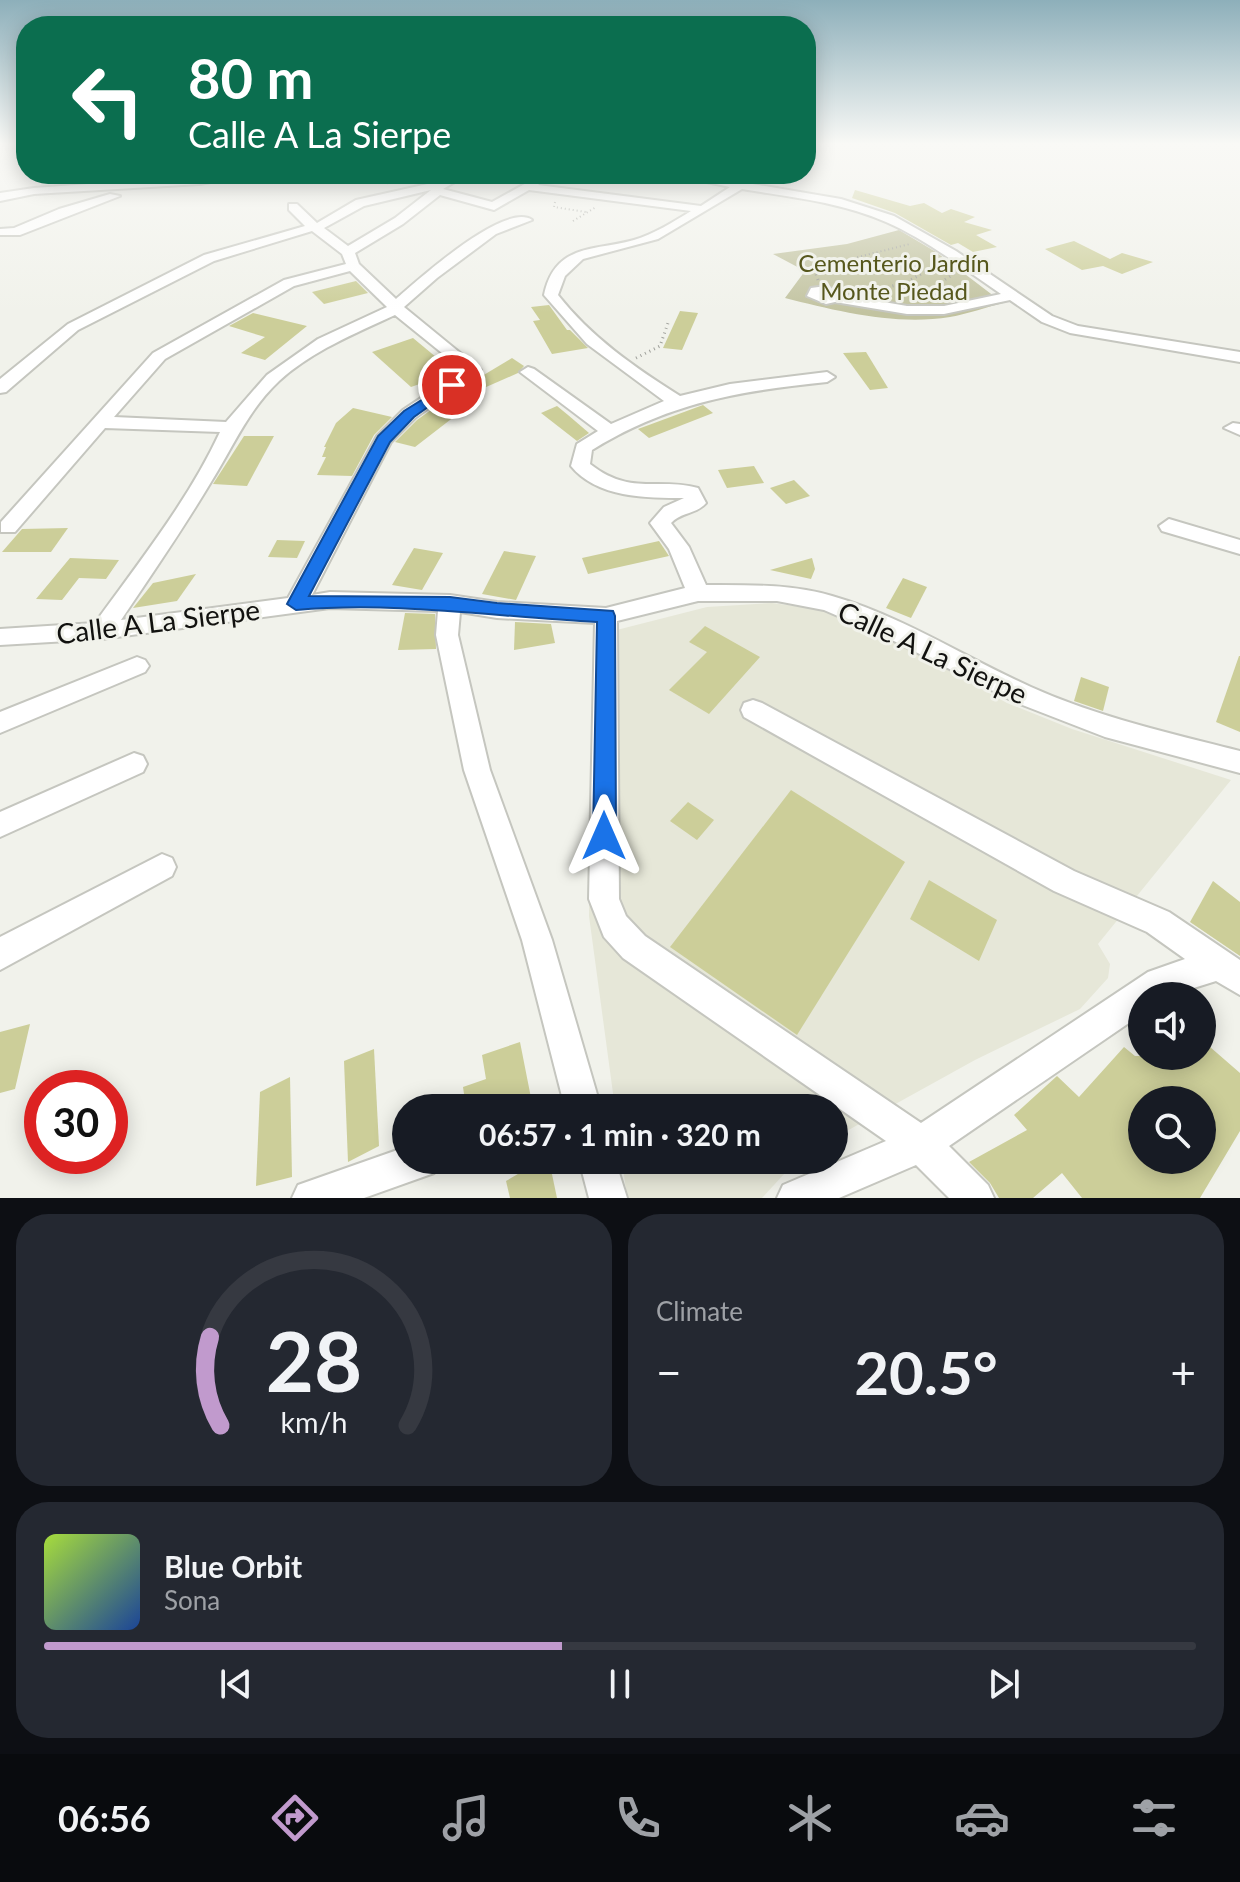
<!DOCTYPE html>
<html lang="en">
<head>
<meta charset="utf-8">
<style>
	:root { --surface:#171b24; --page:#242831; --text:#f1f3f6; --muted:#9ea1a6; --line:#363941; --accent:#c19acd }
	body { margin:0; font-family:Lato,sans-serif; background:var(--page); color:var(--text); height:100vh; display:flex; flex-direction:column; font-size:30px; white-space:nowrap }
	* { box-sizing:border-box; margin:0 }
	p { font-size:26px; color:var(--muted) }
	.icon { flex:none; width:44px; height:44px; fill:none; stroke:currentColor; stroke-width:2; stroke-linecap:round; stroke-linejoin:round }
	.map { position:relative; height:1198px; overflow:hidden }
	.details { display:flex; flex-direction:column; gap:16px; padding:16px; background:#0d0f14; flex:1 }
	.details>* { flex:none }
	.banner { position:absolute; left:16px; top:16px; width:800px; height:168px; border-radius:32px; box-shadow:0 4px 20px #0003; background:#0b6e4f; color:#fff; overflow:hidden }
	.tools { position:absolute; left:1128px; top:982px; display:grid; gap:16px }
	.tools a { display:grid; place-items:center; width:88px; height:88px; border-radius:50%; background:var(--surface); box-shadow:0 4px 20px #0003; font-size:40px }
	.speed { position:absolute; left:24px; top:1070px; display:flex; gap:16px; font-size:40px; font-weight:700; text-align:center }
	.speed>* { display:grid; place-content:center; width:104px; height:104px; border-radius:50%; background:var(--surface); box-shadow:0 4px 20px #0003; line-height:1 }
	.speed .limit { border:12px solid #d22; background:#fff; color:#111 }
	.pin { position:absolute; display:grid; place-items:center; width:68px; height:68px; color:#fff; margin:-34px; border:4px solid #fff; border-radius:50%; box-shadow:0 2px 8px #0007 }
	.me { position:absolute; width:88px; margin:-44px; rotate:0deg; stroke-linejoin:round; filter:drop-shadow(0 0 6px #0008) }
	.turn { display:flex; align-items:center; gap:28px; height:168px; padding:0 40px; font-size:36px }
	.turn .icon { width:104px; height:104px; stroke-width:2.5 }
	.turn b { display:block; font-size:56px; line-height:68px }
	.big { font-size:60px; font-weight:700; line-height:1.1 }
	.details .tile { flex:1; display:flex; flex-direction:column; justify-content:center; gap:12px; min-width:0; padding:0 28px; border-radius:32px; background:var(--page) }
	.details .dial { align-items:center; gap:0 }
	.dial svg { height:208px; overflow:visible; fill:none; stroke:var(--line); stroke-width:7; stroke-linecap:round; text-anchor:middle }
	.dial text { fill:var(--text); stroke:none }
	.song { display:flex; align-items:center; gap:24px }
	.cover { width:96px; height:96px; border-radius:12px; background:linear-gradient(135deg,hsl(80 70% 55%),hsl(220 70% 35%)) }
	.played { height:8px; border-radius:4px; background:linear-gradient(90deg,var(--accent) 45%,var(--line) 45%) }
	.keys { display:flex; justify-content:space-around; direction:ltr }
	.heat { display:flex; justify-content:space-between; align-items:center; font-size:44px; direction:ltr }
	.details .tiles { flex:1; display:grid; gap:16px; grid-template-columns:1fr 1fr }
	.tile:last-child { grid-column:span 2 }
	.trip { position:absolute; left:392px; top:1094px; width:456px; height:80px; border-radius:40px; background:var(--surface); box-shadow:0 4px 20px #0003; font-weight:700; line-height:80px; text-align:center }
	.dock { display:flex; height:128px; justify-content:space-around; align-items:center; background:#090b0e; color:var(--muted) }
	.dock .icon { width:56px; height:56px }
	.dock .on { color:var(--accent) }
	.dock b { font-size:36px; color:var(--text) }
	.map>svg:first-child { display:block }
	.built { fill:#e6e7d8 }
	.green { fill:#c2c3a0 }
	.building { fill:#ccce99; fill-rule:evenodd }
	.lines { fill:none; stroke-linecap:round; stroke-linejoin:round }
	.minor-casing { stroke:#c5c6bf; stroke-width:4 }
	.path-far1 { stroke:#9fa09b; stroke-width:2; stroke-dasharray:1 3; stroke-linecap:butt }
	.path { stroke:#9fa09b; stroke-width:3; stroke-dasharray:1 4; stroke-linecap:butt }
	.minor { fill:#fff; fill-rule:evenodd }
	.route { fill:#1a73e8; stroke:#114b97; stroke-width:2 }
	.labels { text-anchor:middle; dominant-baseline:central; stroke-width:6; stroke-linejoin:round; paint-order:stroke }
	.far-park-label { font-size:24px; fill:#56571c; stroke:#f1f2eb }
	.street-label { font-size:28px; fill:#121210; stroke:#f1f2eb }
</style>
</head>
<body>
<div class="map">
<svg width="1240" height="1198" viewBox="0 0 1240 1198">
	<rect width="100%" height="100%" fill="#f1f2eb"/>
	<!-- built -->
	<g class="built">
		<polygon points="772,603 824,610 864,624 1007,703 1072,729 1231,780 1098,944 1110,964 1108,978 1080,1009 975,1060 834,1138 834,1108 615,1108 589,916 592,697 597,635 707,607"/>
		<polygon points="622,1160 797,1160 762,1198 627,1198"/>
	</g>
	<!-- green -->
	<path class="green" d="M899,230L936,252L1003,303C986,307 968,314 950,317C896,326 837,311 785,298L805,271L773,254L847,244Z"/>
	<!-- building -->
	<g class="building">
		<polygon points="855,190 910,206 924,203 942,213 951,209 975,217 964,222 992,230 976,235 997,247 973,252 958,243 951,245 895,213 852,198"/>
		<polygon points="1074,241 1110,259 1122,253 1153,262 1122,274 1103,266 1082,270 1045,249"/>
		<polygon points="356,281 368,293 324,304 312,292"/>
		<polygon points="549,305 567,330 570,330 588,348 552,354 533,321 540,320 531,307"/>
		<polygon points="680,311 698,313 682,350 663,348"/>
		<polygon points="253,313 307,326 265,360 241,353 265,337 229,326"/>
		<polygon points="413,338 454,372 411,387 372,352"/>
		<polygon points="866,352 888,388 870,390 843,353"/>
		<polygon points="512,358 524,366 518,373 477,391 472,382"/>
		<polygon points="453,394 478,406 463,415 459,413 415,447 395,442 417,420"/>
		<polygon points="703,405 713,413 649,438 638,429"/>
		<polygon points="557,406 568,415 589,433 577,441 541,413"/>
		<polygon points="353,408 392,417 374,435 352,476 317,475 326,457 322,457 326,447 324,447 336,423"/>
		<polygon points="244,436 274,436 247,486 213,484"/>
		<polygon points="754,466 764,483 727,488 718,470"/>
		<polygon points="794,480 810,496 786,504 770,488"/>
		<polygon points="68,528 51,552 2,552 22,529"/>
		<polygon points="277,540 305,541 297,558 268,557"/>
		<polygon points="659,541 669,556 588,574 582,558"/>
		<polygon points="414,548 443,553 422,590 392,585"/>
		<polygon points="504,551 536,556 516,600 482,594"/>
		<polygon points="70,558 119,560 106,579 79,578 62,600 36,599"/>
		<polygon points="812,558 815,569 811,579 770,570"/>
		<polygon points="196,574 177,601 133,608 153,583"/>
		<polygon points="903,578 927,587 911,618 886,608"/>
		<polygon points="405,613 435,614 436,649 398,650"/>
		<polygon points="515,622 551,624 555,643 514,650"/>
		<polygon points="705,626 760,657 709,714 669,690 707,652 689,642"/>
		<polygon points="1239,656 1240,656 1240,732 1216,722"/>
		<polygon points="1081,677 1109,687 1103,711 1074,701"/>
		<polygon points="791,790 905,862 797,1035 670,947"/>
		<polygon points="688,802 714,820 697,840 670,821"/>
		<polygon points="929,880 997,920 979,961 910,919"/>
		<polygon points="1213,881 1240,902 1240,956 1190,922"/>
		<polygon points="30,1024 15,1089 0,1093 0,1032"/>
		<path d="M1202,1040L1240,1073V1131L1200,1198H1082L1062,1173L1033,1198H999L990,1183L969,1162L1027,1130L1014,1115L1057,1076L1079,1097L1124,1047L1135,1056H1202ZM1142,1100H1202V1160H1142Z"/>
		<polygon points="520,1042 533,1108 466,1108 463,1087 486,1079 482,1055"/>
		<polygon points="374,1049 379,1146 348,1162 344,1061"/>
		<polygon points="290,1077 292,1177 256,1186 260,1092"/>
		<polygon points="542,1160 549,1160 557,1198 510,1198 506,1181"/>
	</g>
	<g class="lines">
		<defs>
			<g id="minor">
				<polygon points="224,174 252,174 200,184 34,194 0,201 0,193 34,188"/>
				<path d="M453,174H468L443,189L492,202L539,176L545,179L538,185L701,206L730,187L669,174H694L841,199L894,216L956,251L1052,316L1078,326L1240,352V362L1070,333L1042,322L1010,300L944,314H907L835,302L826,304L807,296L811,288L826,286L843,295L907,306H944L1001,294C964,269 927,240 886,222C841,202 790,197 742,189L658,239L583,259L565,276L558,295C591,337 634,367 680,396L730,384L827,372L835,377L827,382C739,391 668,403 592,450L590,464C631,496 656,477 698,488L706,503C697,514 681,512 671,523L689,547L706,585C749,585 791,584 832,596C902,616 966,658 1031,687C1098,717 1169,733 1240,751V773L1105,737L1015,702L884,636L824,610L777,601H698L617,621L619,899L626,916L645,936L921,1123L1148,972L1185,959L1147,932L1054,891L744,717L741,710L744,703L753,700L762,703L1074,871L1169,912L1240,960V995L1216,981L1168,996H1142V1014L949,1146L988,1185L994,1198H949L916,1165L839,1198H777L783,1185L886,1141L623,958L604,937L589,899L595,623L497,618L460,612L458,635L490,770L552,940L601,1108H565L522,940L464,770L436,635L438,611L330,608L102,639L0,645V629L95,623C139,562 188,501 220,432L105,428L15,532H1V522L153,353L284,280L346,264L342,254L312,231L214,261L78,330L6,392L0,393V379L68,324L204,255L305,226L289,210V204H297L317,223L356,200L432,183ZM431,190L395,218L348,246L324,228L364,206ZM529,190L691,211C673,222 654,234 634,240C595,251 555,243 544,295L587,344L664,401L611,424L534,369L528,367L520,372L598,431L577,444L571,466C597,498 646,498 684,498L664,507L650,523L669,549L685,588L606,608L497,602L450,595L330,592L312,595L391,442L415,418L481,370L404,307L437,278L496,234L532,220C505,201 418,280 396,299L359,264L355,253L403,224L440,195L494,210ZM350,271L387,307L318,339L267,375L226,422L114,417L165,359L294,286ZM395,315L463,370L403,410L377,436L288,598L121,620C152,574 183,529 211,482C233,447 248,410 279,381C312,351 354,334 395,315Z"/>
				<polygon points="110,194 120,196 20,235 0,235 0,229 14,228 59,209"/>
				<polygon points="1233,423 1240,424 1240,435 1224,428"/>
				<polygon points="1169,519 1240,540 1240,554 1162,531 1159,526"/>
				<polygon points="137,657 145,660 149,666 145,672 0,733 0,712"/>
				<polygon points="134,753 143,756 147,764 143,772 0,837 0,812"/>
				<polygon points="162,854 172,858 176,867 172,876 0,970 0,937"/>
				<polygon points="406,1147 406,1160 439,1160 434,1173 364,1198 292,1198 298,1185"/>
				<polygon points="579,1160 615,1160 627,1198 589,1198"/>
			</g>
		</defs>
		<!-- minor casing -->
		<use href="#minor" class="minor-casing"/>
		<!-- path-far1 -->
		<g class="path-far1">
			<polyline points="318,180 383,183"/>
			<polyline points="387,184 391,174"/>
			<polyline points="555,202 554,207 586,212"/>
			<polyline points="573,221 596,207"/>
			<polyline points="830,264 910,244"/>
		</g>
		<!-- path -->
		<g class="path">
			<polyline points="818,280 814,268 838,262"/>
			<polyline points="878,290 907,282 939,264"/>
			<polyline points="920,296 955,273"/>
			<polyline points="636,358 660,346 668,323"/>
		</g>
		<!-- minor -->
		<use href="#minor" class="minor"/>
	</g>
	<!-- sky -->
	<linearGradient id="sky" x2="0" y2="1"><stop stop-color="#8dafba"/><stop offset="0.46" stop-color="#f9f9f6"/><stop offset="1" stop-color="#f9f9f6" stop-opacity="0"/></linearGradient>
	<rect width="1240" height="313" fill="url(#sky)"/>
	<!-- route -->
	<path class="route" d="M452,381L456,382V387L414,417L390,442L309,596L450,597L497,603L613,611L615,616L616,836L613,843L604,846L596,843L593,836L597,622C497,617 396,601 296,610L287,604L378,436L404,411Z"/>
	<g class="labels">
		<!-- far-park labels -->
		<g class="far-park-label">
			<text x="894" y="262">Cementerio Jardín<tspan x="894" dy="28">Monte Piedad</tspan></text>
		</g>
		<!-- street labels -->
		<g class="street-label">
			<text transform="translate(158 621) rotate(-7)">Calle A La Sierpe</text>
			<text transform="translate(933 652) rotate(25)">Calle A La Sierpe</text>
		</g>
	</g>
</svg>
<div class="tools">
<a><svg class="icon" aria-label="sound" viewBox="0 0 24 24"><path d="M4 9h4l5-4v14l-5-4H4zM17 9q2 3 0 6"/></svg></a>
<a><svg class="icon" aria-label="search" viewBox="0 0 24 24"><circle cx="10" cy="10" r="6"/><path d="M15 15l6 6"/></svg></a>
</div>
<div class="speed"><div class="limit">30</div></div>
<div class="pin" style="left:452px;top:385px;background:#d93025"><svg class="icon" aria-label="arrive" viewBox="0 0 24 24"><path d="M6 21V4h12l-3 4 3 4H6"/></svg></div>
<svg class="me" style="left:604px;top:836px" viewBox="-20 -20 40 40"><path d="M0-17L14 15 0 8-14 15z" fill="#1a73e8" stroke="#fff" stroke-width="4"/></svg>
<div class="trip">06:57 · 1 min · 320 m</div>
<div class="banner">
<div class="turn"><svg class="icon" aria-label="left" viewBox="0 0 24 24"><path d="M17 20v-9H6M10 6l-5 5 5 5"/></svg><div><b>80 m</b>Calle A La Sierpe</div></div>
</div>
</div>
<section class="details">
<div class="tiles">
<div class="tile dial"><svg viewBox="0 0 100 80">
<path d="M14 69A42 42 0 1 1 86 69"/>
<path d="M14 69A42 42 0 0 1 10 35" stroke="#c19acd"/>
<text x="50" y="56" font-size="32" font-weight="700">28</text>
<text x="50" y="72" font-size="11">km/h</text>
</svg></div>
<div class="tile"><p>Climate</p>
<div class="heat"><a>−</a><b class="big">20.5°</b><a>+</a></div>
</div>
<div class="tile">
<div class="song"><i class="cover"></i><div><b>Blue Orbit</b><p>Sona</p></div></div>
<div class="played"></div>
<div class="keys"><svg class="icon" aria-label="previous" viewBox="0 0 24 24"><path d="M18 5L8 12l10 7zM5 5v14"/></svg><svg class="icon" aria-label="pause" viewBox="0 0 24 24"><path d="M8 5v14M16 5v14"/></svg><svg class="icon" aria-label="next" viewBox="0 0 24 24"><path d="M6 5l10 7-10 7zM19 5v14"/></svg></div>
</div>
</div>
</section>
<nav class="dock">
<b>06:56</b>
<svg class="icon on" aria-label="directions" viewBox="0 0 24 24"><path d="M12 3l9 9-9 9-9-9zM9 14v-3h6M13 9l2 2-2 2"/></svg>
<svg class="icon" aria-label="music" viewBox="0 0 24 24"><path d="M9 18V5l10-2v13"/><circle cx="6" cy="18" r="3"/><circle cx="16" cy="16" r="3"/></svg>
<svg class="icon" aria-label="phone" viewBox="0 0 24 24"><path d="M5 4h4l2 5-3 2q2 4 5 5l2-3 5 2v4C11 20 4 13 5 4z"/></svg>
<svg class="icon" aria-label="climate" viewBox="0 0 24 24"><path d="M12 3v18M4 7l16 10M4 17L20 7"/></svg>
<svg class="icon" aria-label="car" viewBox="0 0 24 24"><path d="M5 17H2v-5l4-1 3-4h7l3 4 3 1v5h-3M9 17h6M6 11h13"/><circle cx="7" cy="17" r="2"/><circle cx="17" cy="17" r="2"/></svg>
<svg class="icon" aria-label="filters" viewBox="0 0 24 24"><path d="M4 7h16M4 17h16"/><circle cx="9" cy="7" r="2"/><circle cx="15" cy="17" r="2"/></svg>
</nav>
</body>
</html>
